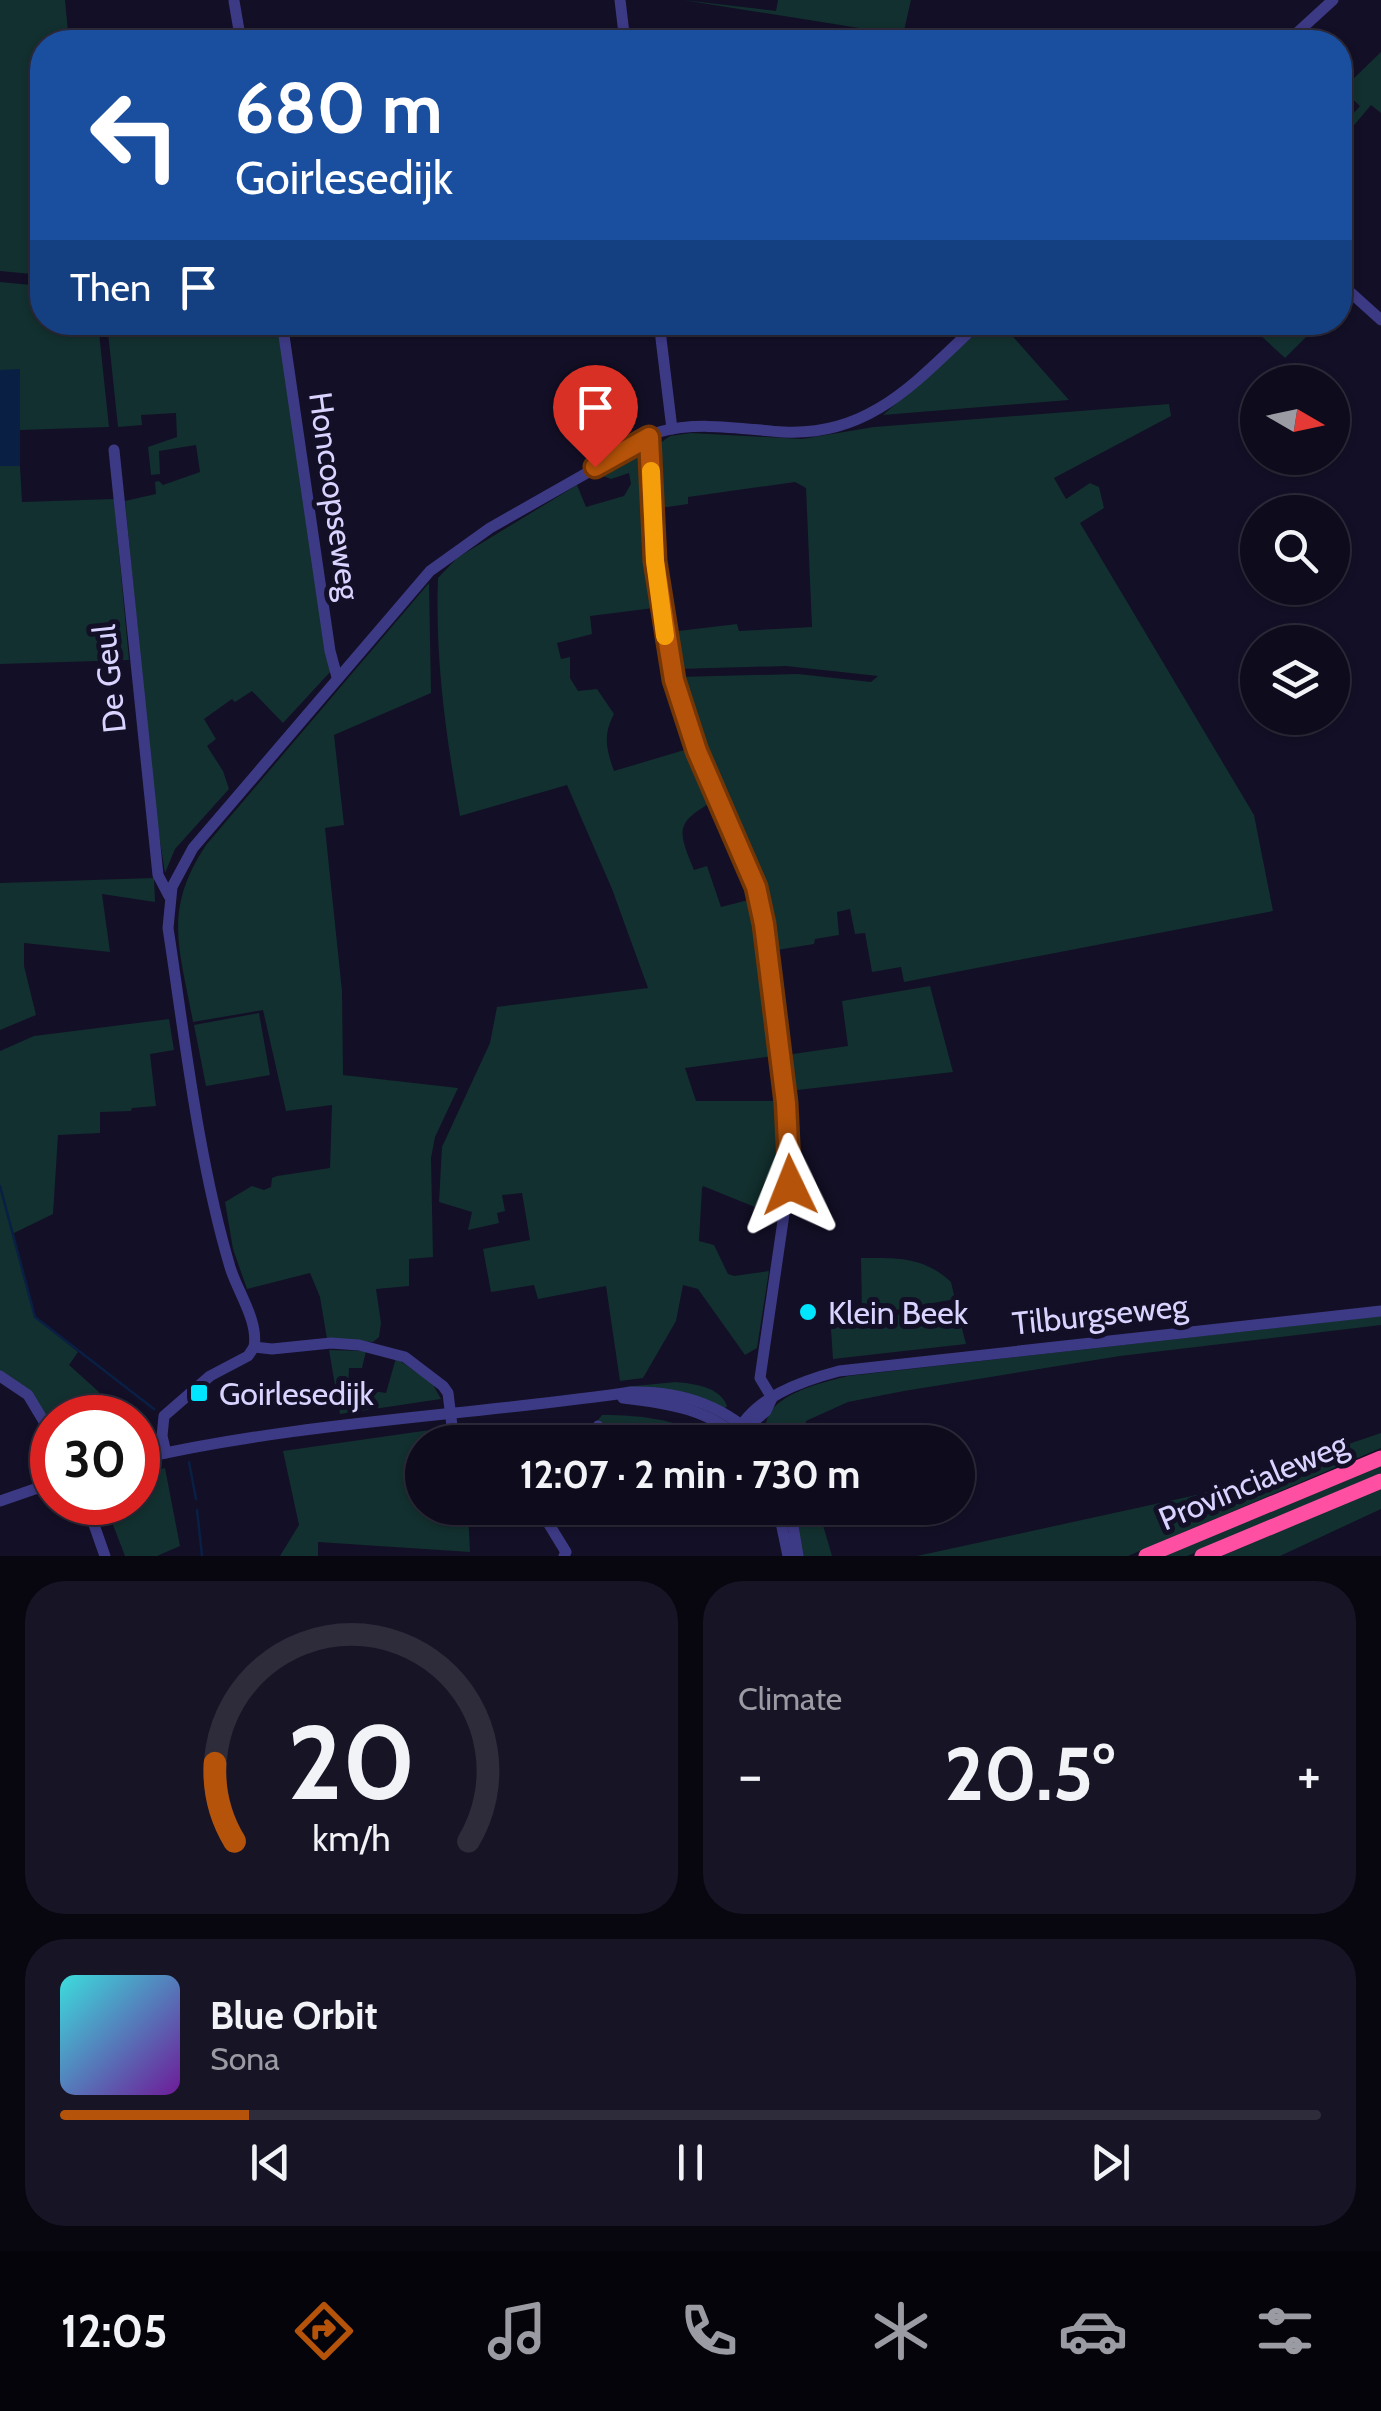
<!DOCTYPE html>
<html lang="en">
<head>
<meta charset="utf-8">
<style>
	:root { --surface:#0e0b1c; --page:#171425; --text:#f1f3f6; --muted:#9b9ba3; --line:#2e2b3b; --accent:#b45309 }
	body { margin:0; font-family:Cabin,sans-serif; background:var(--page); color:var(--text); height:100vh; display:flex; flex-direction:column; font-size:38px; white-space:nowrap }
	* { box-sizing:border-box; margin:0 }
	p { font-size:32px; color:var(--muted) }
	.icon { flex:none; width:55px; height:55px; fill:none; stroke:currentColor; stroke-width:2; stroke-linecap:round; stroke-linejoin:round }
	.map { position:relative; height:1556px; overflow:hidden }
	.side { display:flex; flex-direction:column; gap:25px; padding:25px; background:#08060f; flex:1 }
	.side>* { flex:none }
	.guide { position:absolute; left:30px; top:30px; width:1322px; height:305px; border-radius:40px; box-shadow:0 2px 8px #0004,0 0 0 2px var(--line); background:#1a4fa0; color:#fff; overflow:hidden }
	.needle { width:65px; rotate:99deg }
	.tools { position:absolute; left:1240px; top:365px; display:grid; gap:20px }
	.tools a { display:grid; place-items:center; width:110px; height:110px; border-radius:50%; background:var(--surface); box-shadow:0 2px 8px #0004,0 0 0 2px var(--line); font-size:50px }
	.speed { position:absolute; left:30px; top:1395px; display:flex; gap:20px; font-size:50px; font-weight:700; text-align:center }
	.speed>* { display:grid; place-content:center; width:130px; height:130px; border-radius:50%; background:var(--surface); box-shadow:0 2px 8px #0004,0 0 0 2px var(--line); line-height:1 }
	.speed .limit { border:15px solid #d22; background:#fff; color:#111 }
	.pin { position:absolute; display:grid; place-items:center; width:85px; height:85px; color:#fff; margin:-102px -42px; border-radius:50% 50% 50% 0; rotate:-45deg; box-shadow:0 0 10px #0007 }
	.pin .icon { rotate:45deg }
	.me { position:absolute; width:110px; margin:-55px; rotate:358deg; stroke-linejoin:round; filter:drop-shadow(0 0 8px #0008) }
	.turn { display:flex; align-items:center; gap:35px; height:210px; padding:0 40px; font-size:45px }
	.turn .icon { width:130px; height:130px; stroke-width:2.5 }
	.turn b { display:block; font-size:70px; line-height:85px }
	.then { display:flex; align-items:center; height:95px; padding:0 40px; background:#0003; gap:20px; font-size:38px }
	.big { font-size:75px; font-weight:700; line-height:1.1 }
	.side .tile { flex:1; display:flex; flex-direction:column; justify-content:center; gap:15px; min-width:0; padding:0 35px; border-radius:40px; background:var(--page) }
	.side .dial { align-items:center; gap:0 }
	.dial svg { height:260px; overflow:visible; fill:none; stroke:var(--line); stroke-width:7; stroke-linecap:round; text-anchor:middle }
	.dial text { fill:var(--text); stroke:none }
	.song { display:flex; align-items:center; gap:30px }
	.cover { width:120px; height:120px; border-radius:15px; background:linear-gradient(135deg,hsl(180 70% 55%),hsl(280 70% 35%)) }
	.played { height:10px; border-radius:5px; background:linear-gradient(90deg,var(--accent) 15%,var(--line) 15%) }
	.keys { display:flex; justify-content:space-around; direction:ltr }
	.heat { display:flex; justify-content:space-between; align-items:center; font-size:55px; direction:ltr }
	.side .tiles { flex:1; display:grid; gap:25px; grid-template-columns:1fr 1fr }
	.tile:last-child { grid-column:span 2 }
	.trip { position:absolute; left:405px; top:1425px; width:570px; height:100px; border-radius:50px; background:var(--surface); box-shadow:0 2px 8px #0004,0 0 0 2px var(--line); font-weight:700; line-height:100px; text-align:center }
	.tabs { display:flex; height:160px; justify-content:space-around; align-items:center; background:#06040b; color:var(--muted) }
	.tabs .icon { width:70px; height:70px }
	.tabs .on { color:var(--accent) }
	.tabs b { font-size:45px; color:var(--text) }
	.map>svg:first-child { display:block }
	.green { fill:#12302f }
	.water { fill:#0a1f44 }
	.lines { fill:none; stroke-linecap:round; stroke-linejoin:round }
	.stream { stroke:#0a1f44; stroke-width:2.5 }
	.minor { stroke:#3d3a85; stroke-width:11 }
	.highway { stroke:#ff4fa3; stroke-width:15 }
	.route-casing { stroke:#753606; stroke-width:25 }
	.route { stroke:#b45309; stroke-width:18 }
	.slow { stroke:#f59e0b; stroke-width:18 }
	.poi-dot { fill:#00e5ff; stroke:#130f26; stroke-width:4 }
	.labels { text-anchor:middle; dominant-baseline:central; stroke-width:10; stroke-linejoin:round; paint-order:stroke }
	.street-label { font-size:32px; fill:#d9d4ff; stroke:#130f26 }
	.poi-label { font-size:32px; fill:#d9d4ff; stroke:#130f26; text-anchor:start }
</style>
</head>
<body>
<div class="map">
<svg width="1381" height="1556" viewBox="0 0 1381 1556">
	<rect width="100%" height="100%" fill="#130f26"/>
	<!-- green -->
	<g class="green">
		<polygon points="0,0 65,0 69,42 42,42 42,275 0,271"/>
		<polygon points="683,0 776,11 778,0 911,0 903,35"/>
		<polygon points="1381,52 1381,113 1371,105 1340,142 1340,128 1360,106 1340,88 1340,75 1349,83"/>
		<polygon points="0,282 42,286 42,322 98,323 109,427 20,430 20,370 0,370"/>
		<polygon points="107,323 280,323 331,671 283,723 252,691 235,702 232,699 204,719 216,739 207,746 223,771 229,789 175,849 165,873 156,815 125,501 156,494 155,482 159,481 163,485 200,472 196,445 159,451 160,474 151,475 148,447 177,437 176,413 141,415 142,425 118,427"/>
		<polygon points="988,323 1001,323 1069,400 883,415"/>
		<polygon points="1247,323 1320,323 1285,358"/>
		<path d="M1169,404L1171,416L1054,478L1066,499L1090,483L1099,487L1104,508L1080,523L1254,815L1273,911L904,982L901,967L872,972L865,933L855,934L850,909L837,912L839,935L815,939L814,944L771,951C764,912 757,874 742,837C721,785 687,732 677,677L798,674L871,682L878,676L786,666L677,669L670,632L737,624L739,631L812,627L806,488L795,482L688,497V504L660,508L656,446L670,436L691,433L802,439L874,427Z"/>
		<path d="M641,451H645L654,608L590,616L592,634L557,643L561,659L570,657V678L578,691L597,689L614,714C603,735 606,749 614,771L691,748L714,801C674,823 678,831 694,870L707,866L721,907L752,899L773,1056L685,1068L696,1101H778L782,1172L777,1216L703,1186L702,1189L699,1241L714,1245L728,1274L734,1276L769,1271L757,1348L745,1355L698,1289L683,1285L676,1321L643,1378L620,1381L606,1286L538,1299L534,1285L491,1292L483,1249L530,1240L522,1193L502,1195L505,1211L497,1213L499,1223L468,1230L472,1212L439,1202L442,1147L490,1043L497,1007L648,988L612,889L567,785L460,816C446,735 435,661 438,578L457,558L577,485L586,507L624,496L631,484L629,473L611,479L597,474Z"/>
		<polygon points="0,466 20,466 22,502 114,499 129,660 0,664"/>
		<path d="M429,583L431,693L334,735L344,825L325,828L342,991L343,1075L458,1088L435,1137L431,1158L433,1257L409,1259V1286L376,1289L381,1323L379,1337L373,1342L327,1339L320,1297L310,1273L247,1289L233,1249L225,1202L252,1186L264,1190L271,1187L272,1178L277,1176L330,1168L332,1105L286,1111L263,1010L193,1022C180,949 162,912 206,845Z"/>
		<polygon points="154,878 155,902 102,894 110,952 24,943 24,966 36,1015 0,1030 0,883"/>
		<polygon points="930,986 953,1072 789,1091 786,1055 848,1046 842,1001"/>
		<polygon points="259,1013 270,1075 206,1086 194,1025"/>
		<polygon points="169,1019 174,1050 150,1054 156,1106 132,1108 131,1111 100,1112 100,1133 58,1135 53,1214 12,1234 35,1317 78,1352 69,1365 99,1392 95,1399 115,1417 52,1418 52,1428 0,1372 0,1051 34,1036"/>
		<path d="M861,1258C897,1258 923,1256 951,1282L955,1299L896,1310L862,1312Z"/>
		<polygon points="956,1306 966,1344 833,1359 831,1330 838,1316 877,1318"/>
		<path d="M1381,1316V1325L1120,1356L904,1391L848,1402L806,1421L805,1442H769C751,1398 817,1384 848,1376Z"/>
		<polygon points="329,1350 366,1351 362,1368 349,1368 348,1387 386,1393 396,1358 432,1383 441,1399 340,1414"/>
		<path d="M676,1382C696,1384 720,1387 727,1406L725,1408L648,1388L624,1387Z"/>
		<path d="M602,1415C643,1415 683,1420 718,1442H628L595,1424Z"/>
		<polygon points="437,1429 445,1429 451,1435 465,1439 464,1442 422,1442 422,1508 443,1508 445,1513 468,1513 470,1552 318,1542 318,1556 280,1556 299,1525 283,1451"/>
		<polygon points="1381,1433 1381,1448 1128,1556 917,1556 1201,1494"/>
		<polygon points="1381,1461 1381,1473 1187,1556 1158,1556"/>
		<polygon points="165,1468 180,1546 157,1556 125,1556 110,1517 97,1503 138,1502 138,1475"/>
		<polygon points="1381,1488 1381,1509 1280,1556 1222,1556"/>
		<polygon points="795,1508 818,1508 832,1556 801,1556"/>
	</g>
	<!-- water -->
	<polygon class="water" points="20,369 20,466 0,466 0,370"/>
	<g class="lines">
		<!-- stream -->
		<g class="stream">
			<polyline points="0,1186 35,1317 154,1409"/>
			<polyline points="189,1462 196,1499"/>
			<polyline points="197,1510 202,1556"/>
		</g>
		<!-- minor -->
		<g class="minor">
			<polyline points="620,0 625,42"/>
			<polyline points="234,1 241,42"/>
			<polyline points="1287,42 1333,0"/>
			<polyline points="1340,283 1381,320"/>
			<polyline points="282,322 330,651 337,677"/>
			<polyline points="659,322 672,429"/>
			<polyline points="649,437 655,561 674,680 697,751 756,887 769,957 790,1173 760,1378 772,1398"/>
			<polyline points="114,450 158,875 169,896"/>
			<path d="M254,1347C259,1321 237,1291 230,1267C198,1159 185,1039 168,928L172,887L193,848L430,571L490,528L659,432C698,421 742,429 783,432C872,437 919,378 980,322"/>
			<polyline points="254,1347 272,1349 331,1343 359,1345 405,1357 443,1386 448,1393 452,1426 457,1431 491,1442"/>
			<polyline points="0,1376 28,1395 52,1435"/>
			<path d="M623,1398C667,1403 711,1409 743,1442"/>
			<polyline points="742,1432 766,1411 772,1398"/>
			<path d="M736,1435C753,1398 801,1381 839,1371L1381,1311"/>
			<polyline points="587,1442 598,1426"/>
			<polyline points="166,1453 162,1436 164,1416 210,1376 248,1356 254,1347"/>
			<path d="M138,1459C299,1422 467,1416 631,1392C682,1391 725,1405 760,1442"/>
			<polyline points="0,1501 52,1483"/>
			<polyline points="86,1502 105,1556"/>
			<polyline points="539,1508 566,1552 564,1556"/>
			<polyline points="778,1508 788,1556"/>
			<polyline points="790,1508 798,1556"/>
		</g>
		<!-- highway -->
		<g class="highway">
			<polyline points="1146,1556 1381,1458"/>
			<polyline points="1202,1556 1381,1481"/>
		</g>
	</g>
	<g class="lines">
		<defs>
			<polyline id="route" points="595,467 649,437 655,561 674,680 697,751 756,887 764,924 786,1103 790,1185"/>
		</defs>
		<!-- route casing -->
		<use href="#route" class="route-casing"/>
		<!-- route -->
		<use href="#route" class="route"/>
		<!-- slow -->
		<polyline class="slow" points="651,471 655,561 665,636"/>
	</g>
	<!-- markers -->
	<g class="poi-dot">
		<circle cx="808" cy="1312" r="10"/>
		<rect x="189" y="1383" width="20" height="20" rx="5"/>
	</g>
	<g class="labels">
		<!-- street labels -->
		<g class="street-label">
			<text transform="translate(335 496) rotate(82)">Honcoopseweg</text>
			<text transform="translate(109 679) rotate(-96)">De Geul</text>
			<text transform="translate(1100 1314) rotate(-6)">Tilburgseweg</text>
			<text transform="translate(1253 1481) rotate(-23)">Provincialeweg</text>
		</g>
		<!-- poi labels -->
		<g class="poi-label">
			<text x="828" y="1312">Klein Beek</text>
			<text x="219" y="1393">Goirlesedijk</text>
		</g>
	</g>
</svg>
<div class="tools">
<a><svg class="needle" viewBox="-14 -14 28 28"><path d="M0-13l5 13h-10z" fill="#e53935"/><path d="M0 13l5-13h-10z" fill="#9b9ba3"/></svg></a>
<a><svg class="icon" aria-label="search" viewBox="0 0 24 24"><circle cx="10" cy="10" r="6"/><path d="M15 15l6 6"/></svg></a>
<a><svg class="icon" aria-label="layers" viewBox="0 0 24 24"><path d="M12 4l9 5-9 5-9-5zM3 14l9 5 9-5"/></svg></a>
</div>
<div class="speed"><div class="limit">30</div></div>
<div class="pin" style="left:595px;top:467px;background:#d93025"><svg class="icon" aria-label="arrive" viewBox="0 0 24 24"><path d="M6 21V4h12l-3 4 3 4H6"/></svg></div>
<svg class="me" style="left:790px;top:1185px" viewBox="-20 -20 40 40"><path d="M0-17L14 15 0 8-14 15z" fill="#b45309" stroke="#fff" stroke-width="4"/></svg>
<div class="trip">12:07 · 2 min · 730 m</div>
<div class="guide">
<div class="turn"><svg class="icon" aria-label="left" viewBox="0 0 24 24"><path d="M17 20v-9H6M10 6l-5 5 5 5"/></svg><div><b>680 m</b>Goirlesedijk</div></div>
<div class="then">Then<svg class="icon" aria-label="arrive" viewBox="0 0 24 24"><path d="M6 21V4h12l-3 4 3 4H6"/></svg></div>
</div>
</div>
<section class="side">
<div class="tiles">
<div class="tile dial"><svg viewBox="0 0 100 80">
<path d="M14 69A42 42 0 1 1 86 69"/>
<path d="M14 69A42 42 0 0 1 8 45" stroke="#b45309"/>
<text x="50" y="56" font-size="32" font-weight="700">20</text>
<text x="50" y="72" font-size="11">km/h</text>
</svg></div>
<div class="tile"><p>Climate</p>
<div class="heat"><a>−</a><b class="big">20.5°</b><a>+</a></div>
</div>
<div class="tile">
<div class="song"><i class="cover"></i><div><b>Blue Orbit</b><p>Sona</p></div></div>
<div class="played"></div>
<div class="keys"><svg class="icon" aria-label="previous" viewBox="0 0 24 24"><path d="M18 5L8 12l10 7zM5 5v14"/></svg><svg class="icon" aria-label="pause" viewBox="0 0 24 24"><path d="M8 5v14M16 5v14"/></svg><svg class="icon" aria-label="next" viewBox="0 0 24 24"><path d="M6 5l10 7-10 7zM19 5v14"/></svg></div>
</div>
</div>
</section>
<nav class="tabs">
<b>12:05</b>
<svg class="icon on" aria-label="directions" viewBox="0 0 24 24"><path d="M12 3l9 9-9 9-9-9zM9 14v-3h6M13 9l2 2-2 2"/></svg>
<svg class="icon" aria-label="music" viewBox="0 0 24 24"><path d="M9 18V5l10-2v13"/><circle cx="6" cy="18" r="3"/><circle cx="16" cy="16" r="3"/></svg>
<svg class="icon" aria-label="phone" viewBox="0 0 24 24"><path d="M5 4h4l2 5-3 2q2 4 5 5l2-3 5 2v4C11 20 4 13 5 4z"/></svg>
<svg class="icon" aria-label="climate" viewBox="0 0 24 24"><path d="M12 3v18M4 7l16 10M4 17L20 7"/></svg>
<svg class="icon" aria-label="car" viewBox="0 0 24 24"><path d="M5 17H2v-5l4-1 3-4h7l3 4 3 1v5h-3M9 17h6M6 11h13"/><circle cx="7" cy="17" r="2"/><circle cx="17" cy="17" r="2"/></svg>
<svg class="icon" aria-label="filters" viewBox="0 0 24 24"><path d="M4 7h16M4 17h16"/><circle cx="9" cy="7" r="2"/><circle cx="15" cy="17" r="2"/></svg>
</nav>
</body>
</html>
